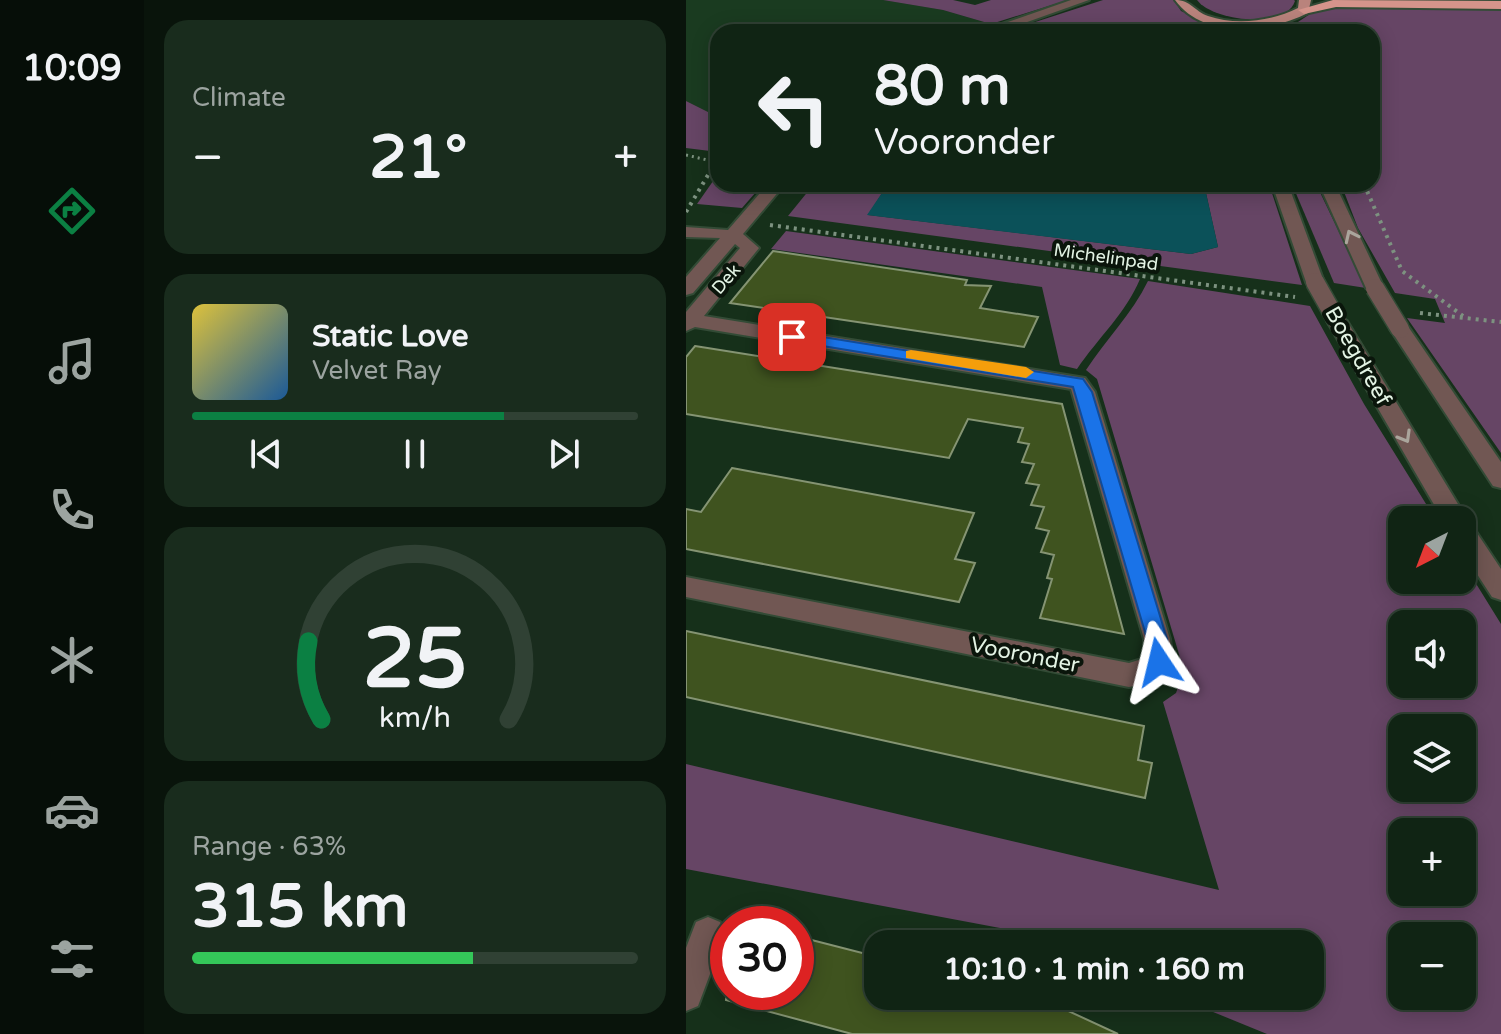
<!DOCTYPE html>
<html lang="en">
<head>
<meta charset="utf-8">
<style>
	:root { --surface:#102414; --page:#192c1d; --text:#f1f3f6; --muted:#9ca4a0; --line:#304134; --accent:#0b8043 }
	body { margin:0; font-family:"Varela Round",sans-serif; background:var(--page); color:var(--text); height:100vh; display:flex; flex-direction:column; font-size:30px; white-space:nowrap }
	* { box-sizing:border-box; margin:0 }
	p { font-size:26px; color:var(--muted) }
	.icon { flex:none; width:44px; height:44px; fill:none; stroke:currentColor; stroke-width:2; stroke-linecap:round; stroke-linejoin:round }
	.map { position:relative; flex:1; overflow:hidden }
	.panel { display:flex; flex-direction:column; gap:20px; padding:20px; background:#09140b; width:542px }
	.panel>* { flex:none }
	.hud { position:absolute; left:24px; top:24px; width:670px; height:168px; border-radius:24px; box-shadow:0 4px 20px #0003,0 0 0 2px var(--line); background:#102414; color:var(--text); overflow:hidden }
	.needle { width:52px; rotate:222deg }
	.fabs { position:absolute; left:702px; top:506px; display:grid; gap:16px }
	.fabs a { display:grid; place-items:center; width:88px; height:88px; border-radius:16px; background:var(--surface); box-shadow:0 4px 20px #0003,0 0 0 2px var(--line); font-size:40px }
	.speed { position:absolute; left:24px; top:906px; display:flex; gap:16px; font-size:40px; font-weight:700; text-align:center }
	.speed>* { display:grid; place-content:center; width:104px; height:104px; border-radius:50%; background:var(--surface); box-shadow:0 4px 20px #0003,0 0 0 2px var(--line); line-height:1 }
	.speed .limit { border:12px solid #d22; background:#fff; color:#111 }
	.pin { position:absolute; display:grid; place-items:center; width:68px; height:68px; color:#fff; margin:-34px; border-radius:16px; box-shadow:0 4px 12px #0006 }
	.me { position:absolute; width:88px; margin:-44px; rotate:350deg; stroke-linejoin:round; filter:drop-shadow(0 0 6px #0008) }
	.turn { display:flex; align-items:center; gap:28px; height:168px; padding:0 32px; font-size:36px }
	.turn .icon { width:104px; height:104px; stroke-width:2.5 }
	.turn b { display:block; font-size:56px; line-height:68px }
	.big { font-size:60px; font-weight:700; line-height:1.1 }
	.panel .tile { flex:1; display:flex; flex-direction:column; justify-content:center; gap:12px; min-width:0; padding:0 28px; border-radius:24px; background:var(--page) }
	.panel .dial { align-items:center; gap:0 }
	.dial svg { height:208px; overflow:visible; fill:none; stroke:var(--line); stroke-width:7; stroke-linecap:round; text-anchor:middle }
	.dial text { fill:var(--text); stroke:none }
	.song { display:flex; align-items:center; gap:24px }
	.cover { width:96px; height:96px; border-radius:12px; background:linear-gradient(135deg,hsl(50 70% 55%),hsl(210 70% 35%)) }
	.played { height:8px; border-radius:4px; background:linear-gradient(90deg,var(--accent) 70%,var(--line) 70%) }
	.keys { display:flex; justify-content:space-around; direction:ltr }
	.heat { display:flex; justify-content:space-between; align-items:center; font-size:44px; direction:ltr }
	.charge { height:12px; border-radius:6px; background:linear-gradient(90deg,#34c759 63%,var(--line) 0) }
	.trip { position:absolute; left:178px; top:930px; width:460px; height:80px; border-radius:24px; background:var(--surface); box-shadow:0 4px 20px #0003,0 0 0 2px var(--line); font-weight:700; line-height:80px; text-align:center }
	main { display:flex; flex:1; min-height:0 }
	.menu { display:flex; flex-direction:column; width:144px; justify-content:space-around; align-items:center; background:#060e08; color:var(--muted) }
	.menu .icon { width:56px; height:56px }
	.menu .on { color:var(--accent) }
	.menu b { font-size:36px; color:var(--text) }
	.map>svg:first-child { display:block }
	.built { fill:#1a3b20 }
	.green { fill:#664565; fill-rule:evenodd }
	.water { fill:#0b5159 }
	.building { fill:#3f531f; stroke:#859473; stroke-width:2 }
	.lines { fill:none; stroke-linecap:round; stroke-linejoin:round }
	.minor-casing { stroke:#334b36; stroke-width:4 }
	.major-casing { stroke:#334b36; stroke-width:4 }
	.highway-casing { stroke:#334b36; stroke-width:4 }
	.path-far1 { stroke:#7d9280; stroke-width:3; stroke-dasharray:2 4; stroke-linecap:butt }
	.path { stroke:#7d9280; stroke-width:4; stroke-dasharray:3 5; stroke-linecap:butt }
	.minor { fill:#715753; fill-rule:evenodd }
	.major { fill:#b9837c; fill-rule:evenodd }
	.highway { fill:#d5948b; fill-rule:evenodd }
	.minor-bridge-casing { stroke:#334b36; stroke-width:21; stroke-linecap:butt }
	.minor-bridge { stroke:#715753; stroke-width:18 }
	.oneway { stroke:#aaa59c }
	.route { fill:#1a73e8; stroke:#114b97; stroke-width:2 }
	.slow { fill:#f59e0b }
	.labels { text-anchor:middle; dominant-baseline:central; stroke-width:8; stroke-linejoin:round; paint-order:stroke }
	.far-street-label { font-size:18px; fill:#e3f3e4; stroke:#0a150b }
	.street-label { font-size:22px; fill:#e3f3e4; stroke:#0a150b }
</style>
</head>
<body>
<main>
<nav class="menu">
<b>10:09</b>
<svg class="icon on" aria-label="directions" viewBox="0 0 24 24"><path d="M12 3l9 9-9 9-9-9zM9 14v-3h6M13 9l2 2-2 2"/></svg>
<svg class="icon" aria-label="music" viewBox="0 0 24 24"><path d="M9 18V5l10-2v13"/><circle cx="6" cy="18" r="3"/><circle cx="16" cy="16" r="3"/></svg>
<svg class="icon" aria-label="phone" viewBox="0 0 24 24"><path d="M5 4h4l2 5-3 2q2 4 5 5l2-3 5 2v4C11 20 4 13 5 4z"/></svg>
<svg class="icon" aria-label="climate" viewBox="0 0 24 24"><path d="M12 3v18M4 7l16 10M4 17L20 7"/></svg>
<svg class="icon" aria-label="car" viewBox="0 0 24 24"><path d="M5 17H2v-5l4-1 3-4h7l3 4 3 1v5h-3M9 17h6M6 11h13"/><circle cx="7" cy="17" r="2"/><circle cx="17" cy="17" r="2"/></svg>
<svg class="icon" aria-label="filters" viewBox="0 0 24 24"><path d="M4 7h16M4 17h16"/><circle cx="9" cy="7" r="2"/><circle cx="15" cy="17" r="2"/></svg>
</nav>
<section class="panel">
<div class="tile"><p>Climate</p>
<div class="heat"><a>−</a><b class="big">21°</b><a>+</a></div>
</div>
<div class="tile">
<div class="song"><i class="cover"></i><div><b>Static Love</b><p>Velvet Ray</p></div></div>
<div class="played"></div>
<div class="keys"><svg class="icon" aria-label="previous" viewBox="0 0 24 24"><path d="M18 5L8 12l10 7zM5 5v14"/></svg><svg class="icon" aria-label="pause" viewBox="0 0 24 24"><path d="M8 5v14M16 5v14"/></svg><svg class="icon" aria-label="next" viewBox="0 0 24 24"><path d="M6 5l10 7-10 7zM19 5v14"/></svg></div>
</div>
<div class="tile dial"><svg viewBox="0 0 100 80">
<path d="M14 69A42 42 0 1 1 86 69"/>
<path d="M14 69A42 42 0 0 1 9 39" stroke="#0b8043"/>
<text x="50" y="56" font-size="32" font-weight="700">25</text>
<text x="50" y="72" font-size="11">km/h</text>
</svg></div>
<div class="tile"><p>Range · 63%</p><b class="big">315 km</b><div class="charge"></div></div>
</section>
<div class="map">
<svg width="815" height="1034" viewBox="0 0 815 1034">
	<rect width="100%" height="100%" fill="#16301a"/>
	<!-- built -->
	<polygon class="built" points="0,0 197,0 257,10 305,24 281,32 32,32 32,117 0,101"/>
	<!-- green -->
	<g class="green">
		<polygon points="197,0 267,0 289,5 305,0 382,0 305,24 257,10"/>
		<polygon points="417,0 488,0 495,11 541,32 325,30"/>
		<path d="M511,0H608L609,1C600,30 526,21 511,0Z"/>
		<polygon points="660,7 815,9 815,453 721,318 759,323 749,299 709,293 672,228 655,184 686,184 686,32 597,32 627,12"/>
		<polygon points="0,101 32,117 32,152 0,148"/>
		<polygon points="32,174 32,184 77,184 56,208 11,204"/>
		<polygon points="128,184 202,184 182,215 505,254 532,247 518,184 583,184 616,285 102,216"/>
		<polygon points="606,184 630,184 680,288 648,283"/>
		<path d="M100,231L454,279C440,313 412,338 391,369L374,365L356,287L85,249Z"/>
		<path d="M462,281L624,306L678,404L750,520H716V580H776V561L815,624V1034H581L488,996H624V944H361L330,931L0,869V764L533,890L477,702L490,693L498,671L411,379L400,370C420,339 446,314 462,281ZM716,624H776V684H716ZM776,728V788H716V728ZM716,832H776V892H716ZM776,936V996H716V936Z"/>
	</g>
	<!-- water -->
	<polygon class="water" points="202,184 518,184 532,247 505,254 181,215"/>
	<!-- building -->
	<g class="building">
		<polygon points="87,251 281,280 279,285 305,286 294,308 352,317 338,347 44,303"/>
		<polygon points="9,346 376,404 438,634 354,618 366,579 361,578 368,555 355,552 363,531 350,528 358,507 345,505 353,485 340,483 348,464 336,462 343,444 332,442 337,428 282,419 263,458 0,414 0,357"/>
		<polygon points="46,468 288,513 269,559 289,563 273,602 0,549 0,509 15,512"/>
		<polygon points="0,631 458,726 452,760 466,763 459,798 0,697"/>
		<polygon points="110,936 192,957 192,996 350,996 432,1034 166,1034 40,1000 41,992 110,992"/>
	</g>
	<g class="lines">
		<defs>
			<g id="minor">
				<polygon points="385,0 403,0 313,32 293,32"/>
				<polygon points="588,19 599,22 596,32 582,32"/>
				<polygon points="82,184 99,184 57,234 73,248 18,316 399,378 409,392 484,639 487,662 472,681 443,687 0,597 0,577 443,663 459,658 458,639 385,389 9,327 0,331 0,312 54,248 49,244 7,293 0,295 0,277 34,238 0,237 0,227 42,230"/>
				<polygon points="586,184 602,184 638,282 636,286 622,286 620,282"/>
				<polygon points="633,184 649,184 698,288 696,292 689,294 680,288"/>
				<polygon points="651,315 661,321 778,514 779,523 785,524 815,569 815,600 806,597 776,551 776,520 757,520 641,321"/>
				<polygon points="714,323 721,325 815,462 815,488 807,486 704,329"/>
				<polygon points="22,917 34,922 39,934 12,1006 0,1011 0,948 10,922"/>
			</g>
			<path id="major" d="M489,0C505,0 508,11 522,16C550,26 587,21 612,8L613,0H625L622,13C583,33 518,40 489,0Z"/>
			<polygon id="highway" points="647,0 815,1 815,9 650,7 618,14 612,10"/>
		</defs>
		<!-- minor casing -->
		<use href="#minor" class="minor-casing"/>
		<!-- major casing -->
		<use href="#major" class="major-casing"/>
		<!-- highway casing -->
		<use href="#highway" class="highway-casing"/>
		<!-- path-far1 -->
		<polyline class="path-far1" points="0,155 30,162 27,167"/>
		<!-- path -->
		<g class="path">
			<polyline points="678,184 716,271 777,316"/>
			<polyline points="0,212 28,165"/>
			<polyline points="84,225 609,297"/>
			<polyline points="734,313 815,322"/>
		</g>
		<!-- minor -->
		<use href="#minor" class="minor"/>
		<!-- major -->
		<use href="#major" class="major"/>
		<!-- highway -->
		<use href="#highway" class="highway"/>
		<defs>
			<g id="minor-bridge">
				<polyline points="629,282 651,321"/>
				<polyline points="689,288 714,329"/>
			</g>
		</defs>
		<!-- minor-bridge casing -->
		<use href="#minor-bridge" class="minor-bridge-casing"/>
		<!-- minor-bridge -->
		<use href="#minor-bridge" class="minor-bridge"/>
	</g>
	<!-- one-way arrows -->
	<defs><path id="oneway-chevron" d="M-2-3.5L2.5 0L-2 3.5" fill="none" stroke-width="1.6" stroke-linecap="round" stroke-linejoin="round" transform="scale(2)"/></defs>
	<g class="oneway">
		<use href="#oneway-chevron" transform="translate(665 236) rotate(-115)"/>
		<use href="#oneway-chevron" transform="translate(719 437) rotate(60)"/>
	</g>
	<!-- route -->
	<polygon class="route" points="106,332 397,379 406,392 481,639 484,662 481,668 473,671 463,662 461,639 387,387 100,340 98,337"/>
	<!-- slow -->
	<polygon class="slow" points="225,350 340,367 348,372 340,378 220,358 220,351"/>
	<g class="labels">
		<!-- far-street labels -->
		<g class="far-street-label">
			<text transform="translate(420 257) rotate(8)">Michelinpad</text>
			<text transform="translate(40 279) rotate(-49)">Dek</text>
		</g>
		<!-- street labels -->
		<g class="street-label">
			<text transform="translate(672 356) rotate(60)">Boegdreef</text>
			<text transform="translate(339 655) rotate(11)">Vooronder</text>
		</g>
	</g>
</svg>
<div class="fabs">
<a><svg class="needle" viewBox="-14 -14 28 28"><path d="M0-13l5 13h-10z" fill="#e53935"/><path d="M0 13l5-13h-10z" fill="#9ca4a0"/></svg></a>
<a><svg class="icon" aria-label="sound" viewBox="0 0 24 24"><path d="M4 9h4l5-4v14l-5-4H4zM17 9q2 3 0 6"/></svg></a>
<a><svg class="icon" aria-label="layers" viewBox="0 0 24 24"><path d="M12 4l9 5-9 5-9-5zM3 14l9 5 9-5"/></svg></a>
<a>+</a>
<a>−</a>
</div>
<div class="speed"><div class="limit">30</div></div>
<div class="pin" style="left:106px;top:337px;background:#d93025"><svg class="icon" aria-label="arrive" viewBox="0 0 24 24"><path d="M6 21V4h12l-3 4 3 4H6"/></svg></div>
<svg class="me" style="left:473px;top:662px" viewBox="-20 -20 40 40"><path d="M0-17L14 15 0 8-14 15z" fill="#1a73e8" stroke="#fff" stroke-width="4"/></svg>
<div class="trip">10:10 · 1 min · 160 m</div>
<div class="hud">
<div class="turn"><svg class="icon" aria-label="left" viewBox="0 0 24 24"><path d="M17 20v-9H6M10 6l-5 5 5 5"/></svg><div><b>80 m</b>Vooronder</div></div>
</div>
</div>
</main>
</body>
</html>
